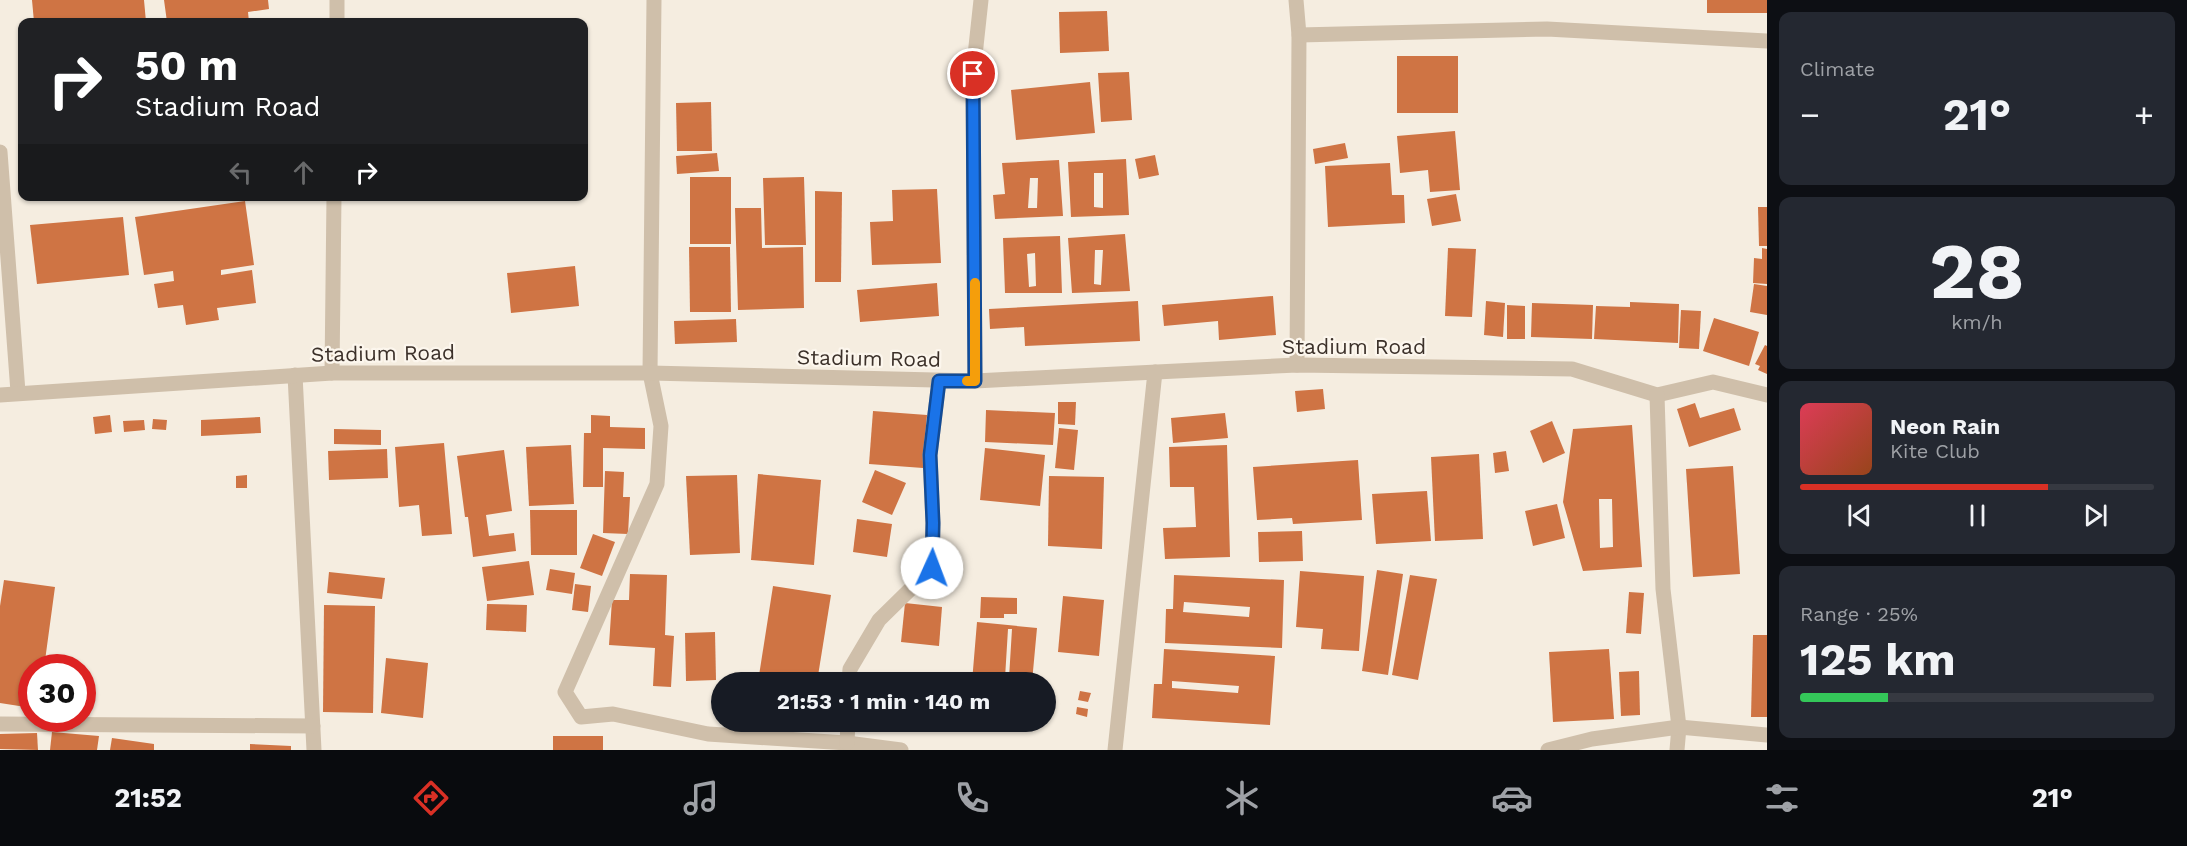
<!DOCTYPE html>
<html lang="en">
<head>
<meta charset="utf-8">
<style>
	:root { --surface:#171b24; --page:#242831; --text:#f1f3f6; --muted:#9ea1a6; --line:#363941; --accent:#d93025 }
	body { margin:0; font-family:"Work Sans",sans-serif; background:var(--page); color:var(--text); height:100vh; display:flex; flex-direction:column; font-size:22px; white-space:nowrap }
	* { box-sizing:border-box; margin:0 }
	p { font-size:20px; color:var(--muted) }
	.icon { flex:none; width:33px; height:33px; fill:none; stroke:currentColor; stroke-width:2; stroke-linecap:round; stroke-linejoin:round }
	.map { position:relative; flex:1; overflow:hidden }
	.sheet { display:flex; flex-direction:column; gap:12px; padding:12px; background:#0d0f14; width:420px }
	.sheet>* { flex:none }
	.banner { position:absolute; left:18px; top:18px; width:570px; height:183px; border-radius:12px; box-shadow:0 2px 4px #0004; background:#202124; color:#fff; overflow:hidden }
	.speed { position:absolute; left:18px; top:654px; display:flex; gap:12px; font-size:30px; font-weight:700; text-align:center }
	.speed>* { display:grid; place-content:center; width:78px; height:78px; border-radius:50%; background:var(--surface); box-shadow:0 2px 4px #0004; line-height:1 }
	.speed .limit { border:9px solid #d22; background:#fff; color:#111 }
	.pin { position:absolute; display:grid; place-items:center; width:51px; height:51px; color:#fff; margin:-26px; border:3px solid #fff; border-radius:50%; box-shadow:0 2px 6px #0007 }
	.me { position:absolute; width:66px; margin:-33px; rotate:2deg; stroke-linejoin:round; filter:drop-shadow(0 0 4px #0008) }
	.turn { display:flex; align-items:center; gap:21px; height:126px; padding:0 18px; font-size:27px }
	.turn .icon { width:78px; height:78px; stroke-width:2.5 }
	.turn b { display:block; font-size:42px; line-height:51px }
	.lanes { display:flex; align-items:center; height:57px; padding:0 18px; background:#0003; justify-content:center; gap:30px; direction:ltr }
	.lanes .off { opacity:.35 }
	.big { font-size:45px; font-weight:700; line-height:1.1 }
	.sheet .tile { flex:1; display:flex; flex-direction:column; justify-content:center; gap:9px; min-width:0; padding:0 21px; border-radius:12px; background:var(--page) }
	.sheet .dial { align-items:center; gap:0 }
	.dial b { font-size:78px; line-height:1 }
	.song { display:flex; align-items:center; gap:18px }
	.cover { width:72px; height:72px; border-radius:9px; background:linear-gradient(135deg,hsl(350 70% 55%),hsl(20 70% 35%)) }
	.played { height:6px; border-radius:3px; background:linear-gradient(90deg,var(--accent) 70%,var(--line) 70%) }
	.keys { display:flex; justify-content:space-around; direction:ltr }
	.heat { display:flex; justify-content:space-between; align-items:center; font-size:33px; direction:ltr }
	.charge { height:9px; border-radius:4px; background:linear-gradient(90deg,#34c759 25%,var(--line) 0) }
	.trip { position:absolute; left:711px; top:672px; width:345px; height:60px; border-radius:30px; background:var(--surface); box-shadow:0 2px 4px #0004; font-weight:700; line-height:60px; text-align:center }
	.menu { display:flex; height:96px; justify-content:space-around; align-items:center; background:#090b0e; color:var(--muted) }
	.menu .icon { width:42px; height:42px }
	.menu .selected { color:var(--accent) }
	.menu b { font-size:27px; color:var(--text) }
	main { display:flex; flex:1; min-height:0 }
	.map>svg:first-child { display:block }
	.building { fill:#cf7444; fill-rule:evenodd }
	.lines { fill:none; stroke-linecap:round; stroke-linejoin:round }
	.minor { stroke:#cfbfaa; stroke-width:15 }
	.route-casing { stroke:#114b97; stroke-width:15 }
	.route { stroke:#1a73e8; stroke-width:10 }
	.slow { stroke:#f59e0b; stroke-width:10 }
	.labels { text-anchor:middle; dominant-baseline:central; stroke-width:4.5; stroke-linejoin:round; paint-order:stroke }
	.street-label { font-size:21px; fill:#3c312a; stroke:#fcf6ed }
</style>
</head>
<body>
<main>
<div class="map">
<svg width="1767" height="750" viewBox="0 0 1767 750">
	<rect width="100%" height="100%" fill="#f5ede0"/>
	<!-- building -->
	<g class="building">
		<polygon points="32,0 144,0 146,22 34,22"/>
		<polygon points="164,0 268,0 269,9 248,12 249,22 167,22"/>
		<rect x="1707" y="0" width="60" height="13"/>
		<polygon points="1107,11 1109,51 1060,53 1059,12"/>
		<rect x="1397" y="56" width="61" height="57"/>
		<polygon points="1129,72 1132,120 1101,122 1098,73"/>
		<polygon points="1090,82 1095,133 1016,140 1011,90"/>
		<polygon points="711,102 712,151 677,151 676,103"/>
		<polygon points="1455,131 1460,190 1430,192 1428,170 1400,173 1397,136"/>
		<polygon points="1345,143 1348,158 1315,164 1313,149"/>
		<polygon points="717,153 719,171 677,174 676,156"/>
		<polygon points="1155,155 1159,175 1139,179 1135,159"/>
		<path d="M1126,159L1129,215L1071,217L1068,162ZM1094,173H1103V208L1094,207Z"/>
		<path d="M1059,160L1063,216L995,219L993,195L1005,194L1002,163ZM1030,178H1038L1037,208H1028Z"/>
		<polygon points="1390,163 1392,195 1404,195 1405,223 1328,227 1325,166"/>
		<rect x="690" y="177" width="41" height="67"/>
		<polygon points="804,177 806,245 765,245 763,178"/>
		<polygon points="937,189 941,263 872,265 870,222 893,221 892,190"/>
		<polygon points="815,191 842,192 841,282 815,282"/>
		<polygon points="1456,194 1461,221 1432,226 1427,199"/>
		<polygon points="245,201 254,265 221,270 221,275 252,270 256,303 217,308 219,320 186,325 183,305 158,308 154,284 174,281 173,271 144,275 135,217"/>
		<polygon points="1758,207 1767,207 1767,246 1759,246"/>
		<polygon points="735,208 761,208 762,248 803,247 804,308 738,310"/>
		<polygon points="123,217 129,275 37,284 30,225"/>
		<path d="M1125,234L1130,291L1072,293L1068,238ZM1095,250H1103L1101,285L1094,284Z"/>
		<path d="M1060,236L1062,293H1005L1003,238ZM1035,253L1036,286L1029,287L1027,254Z"/>
		<polygon points="689,247 730,247 731,312 690,312"/>
		<polygon points="1448,248 1476,249 1472,317 1445,316"/>
		<polygon points="1762,248 1767,249 1767,284 1753,283 1754,258 1762,259"/>
		<polygon points="575,266 579,306 511,313 507,273"/>
		<polygon points="937,283 939,316 860,322 857,290"/>
		<polygon points="1754,284 1767,286 1767,315 1750,312"/>
		<polygon points="1273,296 1276,335 1219,340 1218,321 1164,326 1162,305"/>
		<polygon points="1138,301 1140,341 1025,346 1024,327 990,329 989,309"/>
		<polygon points="1486,301 1505,303 1503,337 1484,335"/>
		<polygon points="1630,302 1679,304 1678,343 1594,339 1596,306 1630,307"/>
		<polygon points="1532,303 1593,305 1592,339 1531,337"/>
		<polygon points="1507,305 1525,306 1525,339 1507,339"/>
		<polygon points="1681,310 1701,311 1699,349 1679,348"/>
		<polygon points="1714,318 1759,332 1749,366 1703,351"/>
		<polygon points="736,319 737,342 675,344 674,321"/>
		<polygon points="1765,345 1767,346 1767,374 1758,370 1760,366 1755,364"/>
		<polygon points="1323,389 1325,409 1297,412 1295,391"/>
		<polygon points="1058,402 1076,402 1075,425 1058,424"/>
		<polygon points="1695,403 1700,418 1734,408 1741,430 1689,447 1677,409"/>
		<polygon points="986,410 1055,413 1053,445 985,442"/>
		<polygon points="873,411 927,415 923,468 869,464"/>
		<polygon points="1225,413 1228,438 1173,443 1171,418"/>
		<polygon points="110,415 112,432 95,434 93,417"/>
		<polygon points="591,415 610,416 610,427 645,428 645,449 603,448 603,487 583,487 584,433 591,433"/>
		<polygon points="260,417 261,433 201,436 201,420"/>
		<polygon points="153,419 167,420 166,430 152,429"/>
		<polygon points="144,420 145,430 124,432 123,421"/>
		<polygon points="1552,421 1565,453 1543,463 1530,431"/>
		<path d="M1632,425L1642,567L1583,571L1563,502L1573,429ZM1599,499H1612L1613,547L1600,548Z"/>
		<polygon points="1059,428 1078,430 1074,470 1055,468"/>
		<polygon points="334,429 381,430 381,445 334,444"/>
		<polygon points="444,443 452,534 422,536 419,505 399,507 395,447"/>
		<polygon points="571,445 574,504 529,506 526,447"/>
		<polygon points="1227,445 1230,557 1165,559 1163,528 1196,527 1194,487 1170,487 1169,447"/>
		<polygon points="985,448 1045,455 1040,506 980,500"/>
		<polygon points="387,449 388,478 329,480 328,451"/>
		<polygon points="504,450 512,511 486,515 489,536 514,533 516,551 473,557 468,517 465,517 457,456"/>
		<polygon points="1506,451 1509,471 1495,473 1493,453"/>
		<polygon points="1479,454 1483,539 1435,541 1431,457"/>
		<polygon points="1358,460 1362,520 1293,524 1292,518 1257,520 1253,467"/>
		<polygon points="1733,466 1740,574 1693,577 1686,469"/>
		<polygon points="875,470 906,483 892,515 862,502"/>
		<polygon points="605,471 624,472 623,497 630,497 628,534 603,533"/>
		<polygon points="758,474 821,480 814,565 751,560"/>
		<polygon points="247,475 247,488 236,488 236,476"/>
		<polygon points="737,475 740,553 690,555 686,476"/>
		<polygon points="1049,476 1104,477 1102,549 1048,546"/>
		<polygon points="1427,491 1431,541 1376,544 1372,494"/>
		<polygon points="1557,504 1565,538 1533,546 1525,511"/>
		<polygon points="530,510 577,510 577,555 531,555"/>
		<polygon points="857,519 892,524 887,557 853,552"/>
		<polygon points="1302,531 1303,561 1259,562 1258,532"/>
		<polygon points="593,534 615,542 602,576 580,568"/>
		<polygon points="529,561 534,595 487,601 482,567"/>
		<polygon points="550,569 575,573 572,594 546,590"/>
		<polygon points="1377,570 1403,574 1388,675 1362,671"/>
		<polygon points="1300,571 1364,576 1359,651 1321,649 1323,629 1296,627"/>
		<polygon points="329,572 385,578 382,599 327,593"/>
		<polygon points="630,574 667,575 665,635 674,636 671,687 653,686 655,648 609,645 612,600 629,600"/>
		<path d="M1174,575L1284,580L1282,648L1165,643L1166,609H1173ZM1184,602L1250,607L1249,617L1183,612Z"/>
		<polygon points="1410,575 1437,579 1418,680 1392,675"/>
		<polygon points="4,580 55,587 44,668 32,668 32,708 0,703 0,606"/>
		<polygon points="575,584 591,586 588,612 572,610"/>
		<polygon points="773,586 831,595 817,682 758,682"/>
		<polygon points="1629,592 1644,593 1641,634 1626,633"/>
		<polygon points="1063,596 1104,600 1099,656 1058,652"/>
		<polygon points="981,597 1017,598 1017,614 1004,614 1004,618 980,618"/>
		<polygon points="905,603 942,607 939,646 901,642"/>
		<polygon points="487,604 527,605 526,632 486,630"/>
		<polygon points="324,605 375,606 373,713 323,712"/>
		<path d="M977,622L1037,628L1032,682H972ZM1008,629H1012L1009,678H1005Z"/>
		<polygon points="715,632 716,680 686,681 685,633"/>
		<polygon points="1753,635 1767,635 1767,717 1751,717"/>
		<path d="M1164,649L1275,656L1270,725L1152,718L1154,684H1162ZM1172,681L1239,686L1238,693L1172,688Z"/>
		<polygon points="1609,649 1614,719 1553,722 1549,652"/>
		<polygon points="386,658 428,663 423,718 381,713"/>
		<polygon points="1639,671 1640,715 1621,716 1619,672"/>
		<polygon points="1080,691 1091,693 1088,702 1078,700"/>
		<polygon points="1077,707 1088,709 1087,717 1076,714"/>
		<polygon points="52,732 99,736 97,750 50,750"/>
		<polygon points="37,733 38,750 0,749 0,734"/>
		<rect x="553" y="736" width="50" height="14"/>
		<polygon points="112,738 154,744 154,750 110,750"/>
		<polygon points="250,744 291,746 291,750 250,750"/>
	</g>
	<g class="lines">
		<!-- minor -->
		<g class="minor">
			<polyline points="654,0 650,373 661,426 657,484 565,692 581,717 613,714 708,734 847,743 901,750"/>
			<polyline points="1296,0 1299,35 1297,365"/>
			<polyline points="337,22 337,0"/>
			<polyline points="1299,35 1547,29 1767,41"/>
			<polyline points="0,152 18,392"/>
			<polyline points="332,373 334,196"/>
			<polyline points="295,375 314,750"/>
			<polyline points="975,381 973,74 981,0"/>
			<polyline points="0,395 332,373 650,373 975,381 1297,365 1572,369 1657,395 1713,382 1767,395"/>
			<polyline points="1657,395 1663,589 1679,727 1677,750"/>
			<polyline points="849,682 850,669 879,620 932,568 933,523 930,455 939,381"/>
			<polyline points="0,724 313,726"/>
			<polyline points="847,743 848,722"/>
			<polyline points="1115,750 1155,372"/>
			<polyline points="1548,750 1592,739 1679,727 1767,735"/>
		</g>
	</g>
	<g class="lines">
		<defs>
			<polyline id="route" points="932,568 933,523 930,455 939,381 975,381 973,74"/>
		</defs>
		<!-- route casing -->
		<use href="#route" class="route-casing"/>
		<!-- route -->
		<use href="#route" class="route"/>
		<!-- slow -->
		<polyline class="slow" points="967,381 975,381 975,283"/>
	</g>
	<g class="labels">
		<!-- street labels -->
		<g class="street-label">
			<text x="1354" y="346">Stadium Road</text>
			<text transform="translate(383 353) rotate(-1)">Stadium Road</text>
			<text transform="translate(869 358) rotate(1)">Stadium Road</text>
		</g>
	</g>
</svg>
<div class="speed"><div class="limit">30</div></div>
<div class="pin" style="left:973px;top:74px;background:#d93025"><svg class="icon" aria-label="arrive" viewBox="0 0 24 24"><path d="M6 21V4h12l-3 4 3 4H6"/></svg></div>
<svg class="me" style="left:932px;top:568px" viewBox="-20 -20 40 40"><circle r="19" fill="#fff"/><path d="M0-13L10 11 0 6-10 11z" fill="#1a73e8"/></svg>
<div class="trip">21:53 · 1 min · 140 m</div>
<div class="banner">
<div class="turn"><svg class="icon" aria-label="right" viewBox="0 0 24 24"><path d="M7 20v-9h11M14 6l5 5-5 5"/></svg><div><b>50 m</b>Stadium Road</div></div>
<div class="lanes"><svg class="icon off" aria-label="left" viewBox="0 0 24 24"><path d="M17 20v-9H6M10 6l-5 5 5 5"/></svg><svg class="icon off" aria-label="ahead" viewBox="0 0 24 24"><path d="M12 20V5M6 11l6-6 6 6"/></svg><svg class="icon" aria-label="right" viewBox="0 0 24 24"><path d="M7 20v-9h11M14 6l5 5-5 5"/></svg></div>
</div>
</div>
<section class="sheet">
<div class="tile"><p>Climate</p>
<div class="heat"><a>−</a><b class="big">21°</b><a>+</a></div>
</div>
<div class="tile dial"><b>28</b><p>km/h</p></div>
<div class="tile">
<div class="song"><i class="cover"></i><div><b>Neon Rain</b><p>Kite Club</p></div></div>
<div class="played"></div>
<div class="keys"><svg class="icon" aria-label="previous" viewBox="0 0 24 24"><path d="M18 5L8 12l10 7zM5 5v14"/></svg><svg class="icon" aria-label="pause" viewBox="0 0 24 24"><path d="M8 5v14M16 5v14"/></svg><svg class="icon" aria-label="next" viewBox="0 0 24 24"><path d="M6 5l10 7-10 7zM19 5v14"/></svg></div>
</div>
<div class="tile"><p>Range · 25%</p><b class="big">125 km</b><div class="charge"></div></div>
</section>
</main>
<nav class="menu">
<b>21:52</b>
<svg class="icon selected" aria-label="directions" viewBox="0 0 24 24"><path d="M12 3l9 9-9 9-9-9zM9 14v-3h6M13 9l2 2-2 2"/></svg>
<svg class="icon" aria-label="music" viewBox="0 0 24 24"><path d="M9 18V5l10-2v13"/><circle cx="6" cy="18" r="3"/><circle cx="16" cy="16" r="3"/></svg>
<svg class="icon" aria-label="phone" viewBox="0 0 24 24"><path d="M5 4h4l2 5-3 2q2 4 5 5l2-3 5 2v4C11 20 4 13 5 4z"/></svg>
<svg class="icon" aria-label="climate" viewBox="0 0 24 24"><path d="M12 3v18M4 7l16 10M4 17L20 7"/></svg>
<svg class="icon" aria-label="car" viewBox="0 0 24 24"><path d="M5 17H2v-5l4-1 3-4h7l3 4 3 1v5h-3M9 17h6M6 11h13"/><circle cx="7" cy="17" r="2"/><circle cx="17" cy="17" r="2"/></svg>
<svg class="icon" aria-label="filters" viewBox="0 0 24 24"><path d="M4 7h16M4 17h16"/><circle cx="9" cy="7" r="2"/><circle cx="15" cy="17" r="2"/></svg>
<b>21°</b>
</nav>
</body>
</html>
